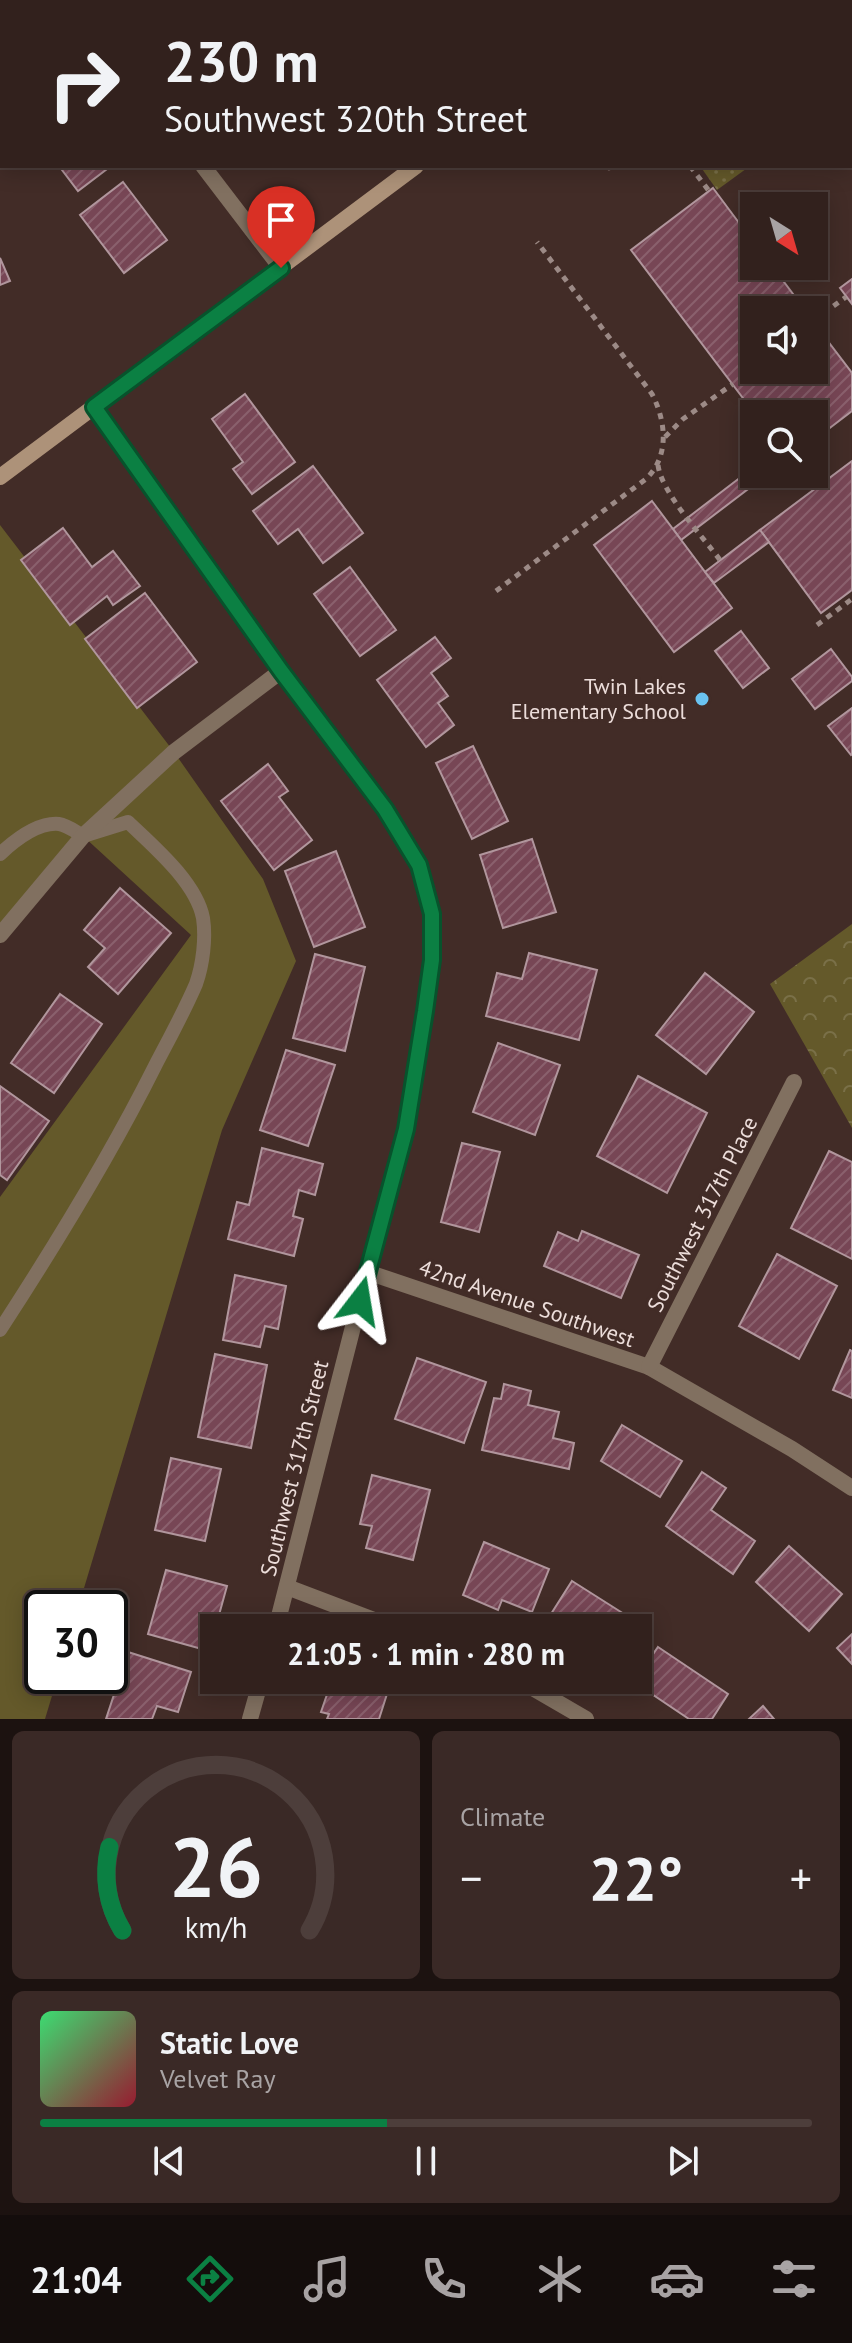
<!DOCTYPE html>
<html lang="en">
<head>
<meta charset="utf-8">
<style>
	:root { --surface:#32211d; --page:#3a2926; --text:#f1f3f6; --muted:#a8a3a4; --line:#4d3e3b; --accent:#0b8043 }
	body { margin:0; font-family:"PT Sans",sans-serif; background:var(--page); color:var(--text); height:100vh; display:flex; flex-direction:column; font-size:30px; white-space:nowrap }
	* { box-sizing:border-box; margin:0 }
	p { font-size:26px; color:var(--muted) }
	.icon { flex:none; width:44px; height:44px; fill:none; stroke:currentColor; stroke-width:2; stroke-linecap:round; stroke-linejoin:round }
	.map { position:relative; height:1719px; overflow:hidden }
	.drawer { display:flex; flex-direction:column; gap:12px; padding:12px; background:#1c1210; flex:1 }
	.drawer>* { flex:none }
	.hud { position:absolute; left:0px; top:0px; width:852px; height:168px; box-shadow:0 4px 20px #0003,0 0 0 2px var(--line); background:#32211d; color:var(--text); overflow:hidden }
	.needle { width:52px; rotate:143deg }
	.controls { position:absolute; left:740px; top:192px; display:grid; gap:16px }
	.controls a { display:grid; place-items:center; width:88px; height:88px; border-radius:0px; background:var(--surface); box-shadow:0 4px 20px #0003,0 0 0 2px var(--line); font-size:40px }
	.speed { position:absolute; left:24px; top:1590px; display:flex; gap:16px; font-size:40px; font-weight:700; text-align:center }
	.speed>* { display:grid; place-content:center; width:104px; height:104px; border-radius:50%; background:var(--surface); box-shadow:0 4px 20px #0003,0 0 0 2px var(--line); line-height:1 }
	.speed .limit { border:4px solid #111; border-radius:12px; background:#fff; color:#111 }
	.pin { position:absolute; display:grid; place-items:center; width:68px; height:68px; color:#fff; margin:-82px -34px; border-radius:50% 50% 50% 0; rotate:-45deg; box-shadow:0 0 8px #0007 }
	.pin .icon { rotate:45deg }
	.me { position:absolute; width:88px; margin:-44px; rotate:14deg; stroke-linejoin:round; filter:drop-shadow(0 0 6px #0008) }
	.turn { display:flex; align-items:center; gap:28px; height:168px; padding:0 32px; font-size:36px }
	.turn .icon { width:104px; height:104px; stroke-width:2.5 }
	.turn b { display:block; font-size:56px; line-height:68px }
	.big { font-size:60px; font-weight:700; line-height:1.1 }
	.drawer .card { flex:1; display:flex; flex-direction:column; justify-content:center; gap:12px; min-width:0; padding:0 28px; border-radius:12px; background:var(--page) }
	.drawer .dial { align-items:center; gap:0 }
	.dial svg { height:208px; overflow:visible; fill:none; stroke:var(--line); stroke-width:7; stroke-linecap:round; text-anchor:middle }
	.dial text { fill:var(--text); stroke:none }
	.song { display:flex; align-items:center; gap:24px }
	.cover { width:96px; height:96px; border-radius:12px; background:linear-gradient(135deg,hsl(140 70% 55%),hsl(350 70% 35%)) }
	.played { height:8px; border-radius:4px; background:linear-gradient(90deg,var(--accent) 45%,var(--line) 45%) }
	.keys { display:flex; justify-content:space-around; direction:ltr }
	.heat { display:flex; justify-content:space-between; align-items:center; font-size:44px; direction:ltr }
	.drawer .tiles { flex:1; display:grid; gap:12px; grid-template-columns:1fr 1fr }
	.card:last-child { grid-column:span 2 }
	.trip { position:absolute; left:200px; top:1614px; width:452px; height:80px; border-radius:0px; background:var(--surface); box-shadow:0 4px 20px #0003,0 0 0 2px var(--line); font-weight:700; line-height:80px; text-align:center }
	.menu { display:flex; height:128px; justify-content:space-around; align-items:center; background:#140d0c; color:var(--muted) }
	.menu .icon { width:56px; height:56px }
	.menu .active { color:var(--accent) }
	.menu b { font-size:36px; color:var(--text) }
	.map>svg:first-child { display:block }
	.grass { fill:#64592a }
	.forest { fill:url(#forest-crowns) }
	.park { fill:url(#park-dots) }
	.building { fill:url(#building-hatch); stroke:#b1969d; stroke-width:2 }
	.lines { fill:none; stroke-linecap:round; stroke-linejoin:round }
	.path { stroke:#9c8a86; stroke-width:5; stroke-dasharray:6 6; stroke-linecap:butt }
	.service { stroke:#817060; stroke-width:14 }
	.minor { stroke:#817060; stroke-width:16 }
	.secondary { stroke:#ad9279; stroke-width:16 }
	.route-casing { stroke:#07532c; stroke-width:20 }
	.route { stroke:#0b8043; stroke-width:14 }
	.poi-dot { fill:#6ac3f1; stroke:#422c27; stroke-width:3 }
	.labels { text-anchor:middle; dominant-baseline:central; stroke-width:6; stroke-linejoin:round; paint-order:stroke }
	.poi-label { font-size:22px; fill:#ecddda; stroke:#422c27; text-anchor:end }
	.street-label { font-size:22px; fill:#ecddda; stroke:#422c27 }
</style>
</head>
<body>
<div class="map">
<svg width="852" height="1719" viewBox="0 0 852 1719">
	<defs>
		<pattern id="forest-crowns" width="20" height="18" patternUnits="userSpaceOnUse" patternTransform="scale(2)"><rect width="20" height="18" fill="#64592a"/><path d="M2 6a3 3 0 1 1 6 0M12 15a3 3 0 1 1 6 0" fill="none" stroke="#7a7048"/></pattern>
		<pattern id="park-dots" width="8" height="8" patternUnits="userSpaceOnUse" patternTransform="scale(2)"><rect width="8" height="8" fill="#64592a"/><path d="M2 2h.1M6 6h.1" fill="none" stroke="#7a7048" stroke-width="1.8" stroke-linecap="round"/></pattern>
		<pattern id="building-hatch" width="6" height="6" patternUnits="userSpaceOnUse" patternTransform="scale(2)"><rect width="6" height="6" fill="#774655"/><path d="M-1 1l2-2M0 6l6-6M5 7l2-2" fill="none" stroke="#8a606d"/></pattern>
	</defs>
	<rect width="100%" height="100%" fill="#422c27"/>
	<!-- grass -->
	<polygon class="grass" points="0,525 174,752 263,879 296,961 222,1130 78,1608 42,1608 42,1676 58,1676 45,1719 0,1719 0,1197 191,935 83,836 0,935"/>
	<!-- forest -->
	<polygon class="forest" points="852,924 852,1128 770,984"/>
	<!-- park -->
	<polygon class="park" points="700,166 750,166 717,190"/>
	<!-- building -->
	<g class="building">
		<polygon points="334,0 396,0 397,2 336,2"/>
		<polygon points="2,12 2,110 0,107"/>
		<polygon points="59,166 111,166 78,191"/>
		<polygon points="123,182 167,240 124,273 80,215"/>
		<polygon points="713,188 754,243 754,266 772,266 805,310 754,310 754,370 814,370 814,323 852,373 852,411 814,440 814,414 755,414 631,250"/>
		<polygon points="0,258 10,281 0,285"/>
		<polygon points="852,279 852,304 840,288"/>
		<polygon points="245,394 295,462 252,494 233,469 243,462 212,419"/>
		<polygon points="852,461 852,590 821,613 760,530"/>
		<polygon points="313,466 363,533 323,563 298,529 278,544 253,511"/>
		<polygon points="754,467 754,474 768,474 681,540 673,529"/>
		<polygon points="652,501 732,608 674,652 594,545"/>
		<polygon points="63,528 92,567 113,551 140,586 113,605 107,596 70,625 21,560"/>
		<polygon points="760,530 769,542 714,583 705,572"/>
		<polygon points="350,567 396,630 360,656 314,594"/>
		<polygon points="145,593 197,662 137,708 85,639"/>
		<polygon points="741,631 769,668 743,688 715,651"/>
		<polygon points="435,637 451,658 431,673 448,696 438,703 454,725 426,747 377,680"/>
		<polygon points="831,649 852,677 852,681 815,709 792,679"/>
		<polygon points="852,708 852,754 851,755 828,726"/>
		<polygon points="473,746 508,821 472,839 436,763"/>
		<polygon points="268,764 288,791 279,797 312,840 274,870 221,801"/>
		<polygon points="532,839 556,912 503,928 480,855"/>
		<polygon points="336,851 365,927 314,947 285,871"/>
		<polygon points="120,888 171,933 118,994 88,967 105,948 84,930"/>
		<polygon points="529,953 597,970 579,1040 486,1016 497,973 522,979"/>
		<polygon points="315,954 365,967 345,1051 293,1038"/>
		<polygon points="705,973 754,1012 706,1074 656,1035"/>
		<polygon points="60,994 102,1024 54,1093 11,1063"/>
		<polygon points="498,1043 560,1065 535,1135 473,1112"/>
		<polygon points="286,1050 335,1065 308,1146 260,1130"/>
		<polygon points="638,1076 707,1113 667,1193 597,1156"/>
		<polygon points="0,1086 49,1121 7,1180 0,1175"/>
		<polygon points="462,1143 500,1152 479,1232 441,1222"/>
		<polygon points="262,1148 323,1164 315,1195 299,1190 293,1216 303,1219 294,1256 228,1239 237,1202 249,1205"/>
		<polygon points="829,1151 852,1162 852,1259 791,1228"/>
		<polygon points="582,1231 639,1255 621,1298 544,1266 558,1232 578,1241"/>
		<polygon points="777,1254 837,1286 799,1359 739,1326"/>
		<polygon points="235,1275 286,1286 278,1329 265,1326 260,1347 223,1340"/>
		<polygon points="850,1350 852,1351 852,1398 833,1390"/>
		<polygon points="215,1354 267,1365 251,1448 198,1437"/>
		<polygon points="417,1358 486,1382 464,1443 395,1419"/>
		<polygon points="504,1384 531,1391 528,1405 559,1412 553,1438 574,1443 569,1469 482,1450 494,1398 501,1399"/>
		<polygon points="622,1425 682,1461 660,1497 601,1461"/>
		<polygon points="171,1458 221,1469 205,1541 155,1530"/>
		<polygon points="702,1472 726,1488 711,1510 755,1541 733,1574 666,1526"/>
		<polygon points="372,1475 430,1490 413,1560 366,1548 372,1526 360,1524"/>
		<polygon points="484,1542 549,1569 532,1612 502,1600 498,1610 463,1595"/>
		<polygon points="789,1546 842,1594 809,1631 756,1582"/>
		<polygon points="166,1570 227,1586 209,1651 148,1634"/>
		<polygon points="572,1581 643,1626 638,1634 638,1628 597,1628 579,1616 572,1628 548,1628 544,1625"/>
		<polygon points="852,1634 852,1664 837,1648"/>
		<polygon points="658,1647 728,1694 712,1719 689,1719 634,1682"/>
		<polygon points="128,1652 191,1672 178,1712 157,1706 152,1719 106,1719"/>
		<polygon points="332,1680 344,1680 387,1694 379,1719 327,1719 329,1714 321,1712"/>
		<polygon points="763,1706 774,1719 749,1719"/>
	</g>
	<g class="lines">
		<!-- path -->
		<g class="path">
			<polyline points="770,2 772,0"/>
			<polyline points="850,96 852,98"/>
			<polyline points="607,166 609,168 615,166"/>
			<polyline points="690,166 709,191"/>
			<polyline points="814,320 846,297"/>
			<polyline points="665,437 683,419 733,384"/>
			<path d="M658,465C661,492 703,537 720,560"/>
			<path d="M496,591L646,479C670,456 666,421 652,394L537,242"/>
			<polyline points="817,625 852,599"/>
		</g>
		<!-- service -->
		<path class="service" d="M0,854C14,841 38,822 59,824C67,825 76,832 83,836L128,822C153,846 196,882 203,918C206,938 203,964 196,984C184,1012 169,1039 155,1066C109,1158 56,1244 0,1330"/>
		<!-- minor -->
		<g class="minor">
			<polyline points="77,0 78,2"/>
			<polyline points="519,0 520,2"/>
			<polyline points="203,166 281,268"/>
			<polyline points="94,407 281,671 385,809 419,865 432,914 432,960 406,1129 367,1272 649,1367 792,1449 852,1488"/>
			<polyline points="0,935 83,836 174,752 281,671"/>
			<polyline points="649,1367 794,1082"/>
			<polyline points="287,1587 395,1628"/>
			<polyline points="276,1628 367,1272"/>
			<polyline points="519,1680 586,1719"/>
			<polyline points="250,1719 261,1680"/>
		</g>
		<!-- secondary -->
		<g class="secondary">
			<polyline points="637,2 640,0"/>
			<polyline points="0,477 416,166"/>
		</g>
	</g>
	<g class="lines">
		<defs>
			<polyline id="route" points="281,268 94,407 281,671 385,809 419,865 432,914 432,960 425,1011 406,1129 360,1301"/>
		</defs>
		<!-- route casing -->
		<use href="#route" class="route-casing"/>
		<!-- route -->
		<use href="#route" class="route"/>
	</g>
	<!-- markers -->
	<circle class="poi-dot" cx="702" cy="699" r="8"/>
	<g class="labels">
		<!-- poi labels -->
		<g class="poi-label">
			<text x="686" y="686">Twin Lakes<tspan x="686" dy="25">Elementary School</tspan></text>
		</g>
		<!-- street labels -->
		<g class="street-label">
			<text transform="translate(702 1214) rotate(-63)">Southwest 317th Place</text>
			<text transform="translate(527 1303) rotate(19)">42nd Avenue Southwest</text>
			<text transform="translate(294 1468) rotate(-76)">Southwest 317th Street</text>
		</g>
	</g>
</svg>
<div class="controls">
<a><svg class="needle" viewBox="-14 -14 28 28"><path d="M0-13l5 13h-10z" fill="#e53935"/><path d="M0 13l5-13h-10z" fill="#a8a3a4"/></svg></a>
<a><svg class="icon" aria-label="sound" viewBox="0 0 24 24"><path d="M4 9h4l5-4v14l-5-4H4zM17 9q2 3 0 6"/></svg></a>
<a><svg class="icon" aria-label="search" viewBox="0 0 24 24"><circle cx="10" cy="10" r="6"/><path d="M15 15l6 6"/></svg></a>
</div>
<div class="speed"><div class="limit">30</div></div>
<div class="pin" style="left:281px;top:268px;background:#d93025"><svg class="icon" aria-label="arrive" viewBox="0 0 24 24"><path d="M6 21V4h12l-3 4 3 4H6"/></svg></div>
<svg class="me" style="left:360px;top:1301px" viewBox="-20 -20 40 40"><path d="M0-17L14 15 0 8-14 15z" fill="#0b8043" stroke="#fff" stroke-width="4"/></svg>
<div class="trip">21:05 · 1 min · 280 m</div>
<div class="hud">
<div class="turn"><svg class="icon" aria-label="right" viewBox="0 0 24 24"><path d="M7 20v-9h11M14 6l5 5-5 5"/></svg><div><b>230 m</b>Southwest 320th Street</div></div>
</div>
</div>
<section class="drawer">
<div class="tiles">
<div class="card dial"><svg viewBox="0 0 100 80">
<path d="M14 69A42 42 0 1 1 86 69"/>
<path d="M14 69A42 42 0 0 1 9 37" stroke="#0b8043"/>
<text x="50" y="56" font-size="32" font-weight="700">26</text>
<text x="50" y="72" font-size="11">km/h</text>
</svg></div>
<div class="card"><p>Climate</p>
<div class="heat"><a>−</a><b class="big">22°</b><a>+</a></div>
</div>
<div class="card">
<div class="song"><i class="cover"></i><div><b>Static Love</b><p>Velvet Ray</p></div></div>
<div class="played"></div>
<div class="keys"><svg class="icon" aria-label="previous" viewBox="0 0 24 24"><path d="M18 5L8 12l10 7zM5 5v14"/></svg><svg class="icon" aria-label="pause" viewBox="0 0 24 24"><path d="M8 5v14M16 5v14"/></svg><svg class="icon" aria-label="next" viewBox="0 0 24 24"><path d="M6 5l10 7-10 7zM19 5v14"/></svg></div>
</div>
</div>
</section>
<nav class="menu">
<b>21:04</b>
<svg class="icon active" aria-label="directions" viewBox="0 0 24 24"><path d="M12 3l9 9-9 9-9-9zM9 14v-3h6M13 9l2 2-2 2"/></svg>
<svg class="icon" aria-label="music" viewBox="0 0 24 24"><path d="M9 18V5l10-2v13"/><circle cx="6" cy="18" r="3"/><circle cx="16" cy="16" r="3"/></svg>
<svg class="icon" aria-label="phone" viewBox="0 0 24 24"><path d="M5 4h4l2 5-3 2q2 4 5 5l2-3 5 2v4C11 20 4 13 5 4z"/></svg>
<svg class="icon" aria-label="climate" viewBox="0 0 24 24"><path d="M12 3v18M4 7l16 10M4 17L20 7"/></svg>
<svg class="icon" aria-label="car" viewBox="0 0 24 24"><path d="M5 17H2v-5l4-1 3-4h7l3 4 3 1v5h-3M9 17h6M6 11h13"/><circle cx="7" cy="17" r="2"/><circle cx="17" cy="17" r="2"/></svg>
<svg class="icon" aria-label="filters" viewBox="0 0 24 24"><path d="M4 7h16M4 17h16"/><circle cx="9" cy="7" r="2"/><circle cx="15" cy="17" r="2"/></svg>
</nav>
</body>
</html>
